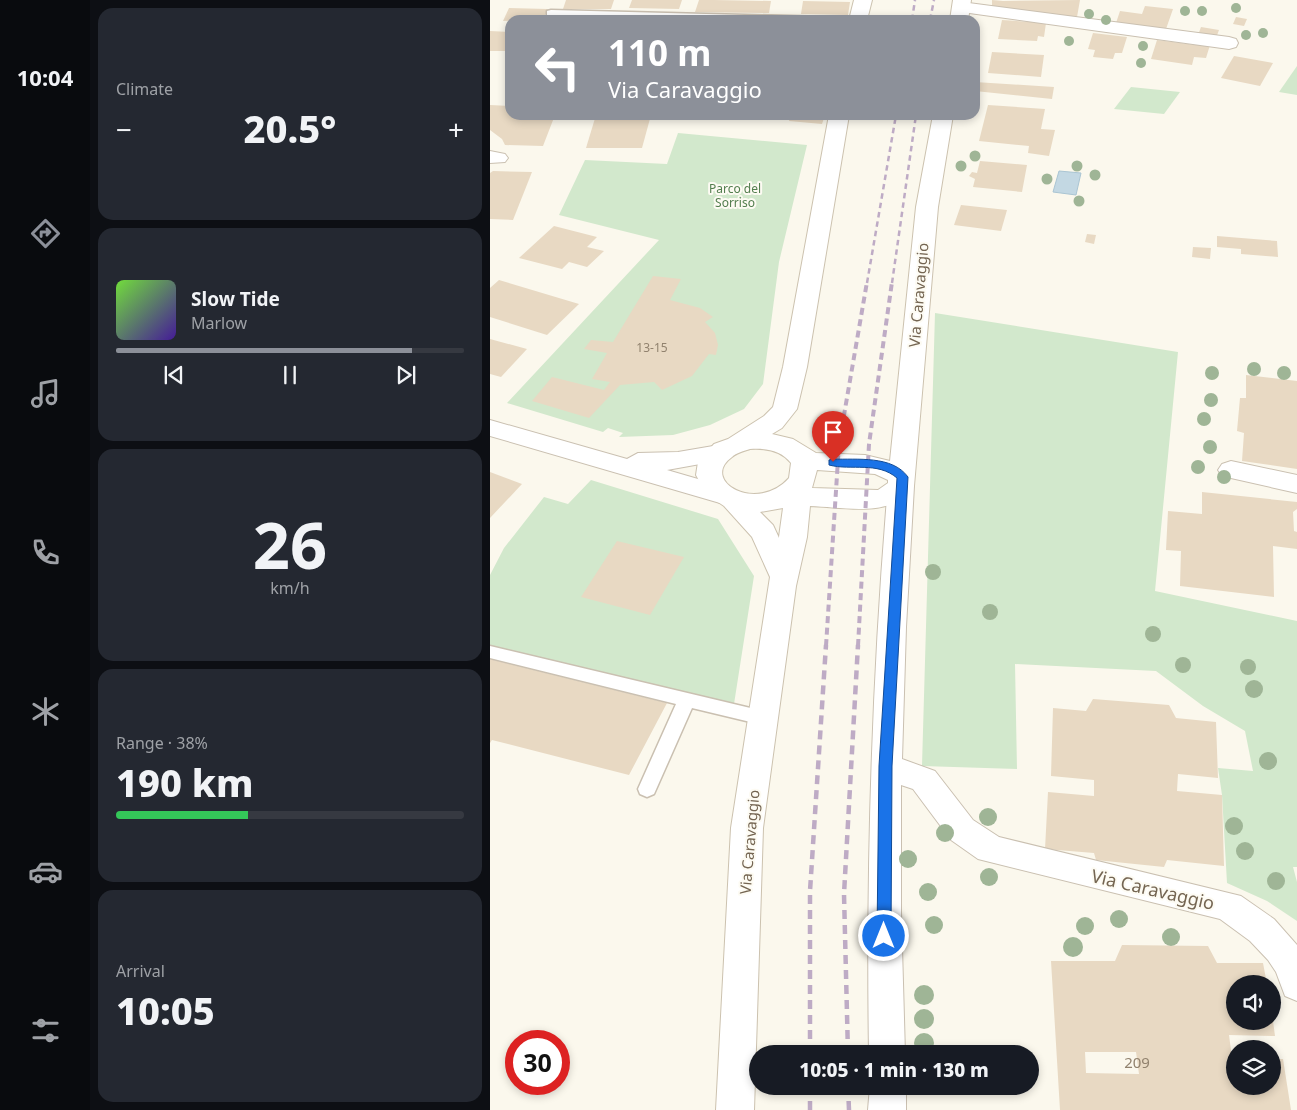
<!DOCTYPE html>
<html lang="en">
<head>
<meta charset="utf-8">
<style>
	:root { --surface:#171b24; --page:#242831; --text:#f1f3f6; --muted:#9ea1a6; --line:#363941; --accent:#8c9099 }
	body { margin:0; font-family:"Noto Sans",sans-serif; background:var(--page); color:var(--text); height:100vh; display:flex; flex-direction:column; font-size:19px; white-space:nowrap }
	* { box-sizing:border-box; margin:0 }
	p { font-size:16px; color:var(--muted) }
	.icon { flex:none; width:28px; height:28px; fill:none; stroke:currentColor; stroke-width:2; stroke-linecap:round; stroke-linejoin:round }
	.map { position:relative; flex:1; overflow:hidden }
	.sheet { display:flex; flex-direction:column; gap:8px; padding:8px; background:#0d0f14; width:400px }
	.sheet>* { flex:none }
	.top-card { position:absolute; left:15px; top:15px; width:475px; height:105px; border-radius:15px; box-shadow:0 2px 8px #0003; background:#8c9099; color:#fff; overflow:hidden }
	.fabs { position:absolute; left:736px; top:975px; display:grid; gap:10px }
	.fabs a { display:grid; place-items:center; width:55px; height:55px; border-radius:50%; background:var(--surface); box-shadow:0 2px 8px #0003; font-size:25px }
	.speed { position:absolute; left:15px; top:1030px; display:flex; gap:10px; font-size:25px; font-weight:700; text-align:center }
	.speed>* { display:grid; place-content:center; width:65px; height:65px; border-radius:50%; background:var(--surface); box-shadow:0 2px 8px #0003; line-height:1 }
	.speed .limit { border:8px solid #d22; background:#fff; color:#111 }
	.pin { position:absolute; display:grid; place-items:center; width:42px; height:42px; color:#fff; margin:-51px -21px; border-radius:50% 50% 50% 0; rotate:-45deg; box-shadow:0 0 5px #0007 }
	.pin .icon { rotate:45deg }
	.me { position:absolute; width:55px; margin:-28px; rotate:0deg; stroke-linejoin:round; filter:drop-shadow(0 0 4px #0008) }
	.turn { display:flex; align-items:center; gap:18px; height:105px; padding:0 20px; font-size:22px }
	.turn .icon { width:65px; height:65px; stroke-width:2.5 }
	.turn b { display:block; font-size:35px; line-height:42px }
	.big { font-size:38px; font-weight:800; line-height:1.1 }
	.sheet .card { flex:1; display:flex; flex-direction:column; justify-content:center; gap:8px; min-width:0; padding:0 18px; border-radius:15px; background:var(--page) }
	.sheet .dial { align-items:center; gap:0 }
	.dial b { font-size:65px; line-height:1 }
	.song { display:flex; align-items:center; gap:15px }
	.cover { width:60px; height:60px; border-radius:8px; background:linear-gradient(135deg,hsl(100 70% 55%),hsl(260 70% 35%)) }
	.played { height:5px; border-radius:2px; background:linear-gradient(90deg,var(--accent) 85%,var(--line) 85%) }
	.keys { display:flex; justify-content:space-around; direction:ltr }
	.heat { display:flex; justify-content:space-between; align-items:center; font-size:28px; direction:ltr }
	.charge { height:8px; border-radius:4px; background:linear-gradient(90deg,#34c759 38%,var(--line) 0) }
	.trip { position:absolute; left:259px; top:1045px; width:290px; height:50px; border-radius:25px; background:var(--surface); box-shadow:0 2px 8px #0003; font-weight:800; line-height:50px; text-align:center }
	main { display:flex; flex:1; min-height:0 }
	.tabs { display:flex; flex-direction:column; width:90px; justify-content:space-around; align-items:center; background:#090b0e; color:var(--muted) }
	.tabs .icon { width:35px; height:35px }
	.tabs .on { color:var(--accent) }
	.tabs b { font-size:22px; color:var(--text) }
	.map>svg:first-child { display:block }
	.green { fill:#d2e8cc }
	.water { fill:#c3d8e3; stroke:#aac5d3 }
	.building { fill:#e8d9c3; fill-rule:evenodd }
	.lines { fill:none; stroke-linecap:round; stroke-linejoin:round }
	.lane-casing { stroke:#cac0b1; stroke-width:3 }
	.street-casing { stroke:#cac0b1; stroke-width:2 }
	.secondary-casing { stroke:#ccc2af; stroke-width:2 }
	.lane { fill:#fff; fill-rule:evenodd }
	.street { fill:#fff; fill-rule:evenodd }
	.secondary { fill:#fff; fill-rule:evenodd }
	.rail-far2 { stroke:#beabc5; stroke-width:2.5; stroke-dasharray:5.5 4; stroke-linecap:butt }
	.rail-far1 { stroke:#beabc5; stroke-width:4; stroke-dasharray:7 4.5; stroke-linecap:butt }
	.rail { stroke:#beabc5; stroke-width:4.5; stroke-dasharray:9 6; stroke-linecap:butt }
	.tree { fill:#9fb596 }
	.route { fill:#1a73e8; stroke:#114b97 }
	.labels { text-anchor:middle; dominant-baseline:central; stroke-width:4; stroke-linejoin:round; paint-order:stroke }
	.far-park-label { font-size:12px; fill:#537e4e; stroke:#fdfbf3 }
	.number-label { font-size:12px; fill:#91826e }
	.street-label { font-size:15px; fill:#746552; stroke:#fdfbf3 }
	.near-number-label { font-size:15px; fill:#91826e }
	.near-street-label { font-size:18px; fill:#746552; stroke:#fdfbf3 }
</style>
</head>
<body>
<main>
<nav class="tabs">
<b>10:04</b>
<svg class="icon on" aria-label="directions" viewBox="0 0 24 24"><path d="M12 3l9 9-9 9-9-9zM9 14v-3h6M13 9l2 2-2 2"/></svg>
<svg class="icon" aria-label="music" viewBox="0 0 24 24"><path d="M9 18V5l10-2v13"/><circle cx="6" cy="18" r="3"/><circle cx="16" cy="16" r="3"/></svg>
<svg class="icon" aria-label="phone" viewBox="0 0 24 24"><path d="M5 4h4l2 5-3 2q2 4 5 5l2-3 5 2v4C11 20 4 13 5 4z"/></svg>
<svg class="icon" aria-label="climate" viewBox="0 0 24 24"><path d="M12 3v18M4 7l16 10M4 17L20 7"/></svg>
<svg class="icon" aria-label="car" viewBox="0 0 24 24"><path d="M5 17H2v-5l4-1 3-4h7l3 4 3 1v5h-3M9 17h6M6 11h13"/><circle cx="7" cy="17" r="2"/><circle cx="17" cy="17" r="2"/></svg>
<svg class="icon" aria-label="filters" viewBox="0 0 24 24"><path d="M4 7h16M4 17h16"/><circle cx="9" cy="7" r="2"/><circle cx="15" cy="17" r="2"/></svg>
</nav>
<section class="sheet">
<div class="card"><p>Climate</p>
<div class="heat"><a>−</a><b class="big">20.5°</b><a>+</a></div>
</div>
<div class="card">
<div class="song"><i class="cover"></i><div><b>Slow Tide</b><p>Marlow</p></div></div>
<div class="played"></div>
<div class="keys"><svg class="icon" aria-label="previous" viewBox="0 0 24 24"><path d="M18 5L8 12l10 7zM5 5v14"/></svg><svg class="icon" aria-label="pause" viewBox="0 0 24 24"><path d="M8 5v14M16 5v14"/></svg><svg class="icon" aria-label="next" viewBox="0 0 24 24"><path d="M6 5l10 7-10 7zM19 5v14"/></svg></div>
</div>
<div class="card dial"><b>26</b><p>km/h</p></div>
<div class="card"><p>Range · 38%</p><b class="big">190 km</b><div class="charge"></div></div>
<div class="card"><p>Arrival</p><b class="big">10:05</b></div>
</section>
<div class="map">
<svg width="807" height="1110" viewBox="0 0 807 1110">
	<rect width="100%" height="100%" fill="#fbf8ed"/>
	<!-- green -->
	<g class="green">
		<polygon points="807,66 807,95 789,92"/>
		<polygon points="641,87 690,92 674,114 624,109"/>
		<polygon points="188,133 317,145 289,262 273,384 254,409 220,425 183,435 129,437 133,433 118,428 113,432 17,403 169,240 69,215 95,160 177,164"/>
		<polygon points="445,313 688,352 665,591 807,621 807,867 803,867 807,882 807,921 777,901 737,883 732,795 728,768 763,771 755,731 713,706 666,671 525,664 527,769 432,766"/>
		<polygon points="101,480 228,519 264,576 244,704 0,646 0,575 14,548 54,497 78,504"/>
	</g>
	<!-- water -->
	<polygon class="water" points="569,171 591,173 586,195 563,192"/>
	<!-- building -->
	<g class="building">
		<polygon points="76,0 124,0 121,9 73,9"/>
		<polygon points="142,0 192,0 189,9 139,8"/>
		<polygon points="209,0 224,0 281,1 279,13 205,12"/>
		<polygon points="502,0 513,1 590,0 587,17 502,7"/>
		<polygon points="313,1 360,2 358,15 311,14"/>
		<polygon points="655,6 683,9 676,29 626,23 630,11 652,14"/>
		<polygon points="19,8 58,9 53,20 13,21"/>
		<polygon points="746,17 757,19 754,26 743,24"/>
		<polygon points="512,20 556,23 554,37 548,36 547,41 508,39"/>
		<polygon points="711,27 729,30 726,38 708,35"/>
		<polygon points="0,31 20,32 18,51 0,51"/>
		<polygon points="603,33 637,37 632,53 625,53 623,59 603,57 605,50 598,49"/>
		<polygon points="667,40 706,45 707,43 720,45 716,58 704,57 702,65 661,59"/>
		<polygon points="502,52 554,55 551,77 498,73"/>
		<polygon points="744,56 783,63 770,86 731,78"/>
		<polygon points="485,82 564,87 562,99 485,91"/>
		<polygon points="0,105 20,106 20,115 65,115 53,146 15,145 12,139 0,130"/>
		<polygon points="498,105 555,109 551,129 565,130 559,156 538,153 539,146 489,141"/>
		<polygon points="106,115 161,115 152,148 96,148"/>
		<polygon points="242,115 276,115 274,119"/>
		<polygon points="301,115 335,115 332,124 299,121"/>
		<polygon points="490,161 537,165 532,192 483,187 485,179 479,176 482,172 487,173"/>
		<polygon points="3,171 42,172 23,220 0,219 0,173"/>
		<polygon points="471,205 517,210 511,231 464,225"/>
		<polygon points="64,226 107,237 97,247 114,251 97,267 79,262 72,269 29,258"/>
		<polygon points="597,234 606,235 604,244 595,242"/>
		<polygon points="727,236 787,241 788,257 751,254 751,249 727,247"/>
		<polygon points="703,247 721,248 720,259 702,257"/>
		<polygon points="163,276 191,279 180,300 210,308 223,317 215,322 225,333 228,345 226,355 219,354 202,376 172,390 164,382 130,385 99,418 42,401 62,377 114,390 120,382 102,379 117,353 94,349 101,340 123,342"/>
		<polygon points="9,280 89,304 57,335 0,317 0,288"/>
		<polygon points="0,339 37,349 11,377 0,374"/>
		<polygon points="756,375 807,381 807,469 752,461 754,433 747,431 750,398 756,398"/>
		<polygon points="0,472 32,484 0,518"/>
		<polygon points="712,492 807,502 807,509 803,512 804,531 807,532 807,549 783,546 784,597 690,586 691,551 676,550 678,511 712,514"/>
		<polygon points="127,541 194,557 160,615 91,597"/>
		<polygon points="0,659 177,703 139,775 2,740 0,743"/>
		<polygon points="603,699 679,705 686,718 726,722 728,778 688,774 687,791 732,795 734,866 677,860 674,867 606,860 604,853 555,849 558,792 604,796 604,780 561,776 563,708 596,711"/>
		<path d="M632,945L718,946L727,963H773L777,984H745V1021H783L785,1036L739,1035L742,1058H745V1086H782V1059H793L801,1110H570L561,961H625ZM595,1052H646L649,1074L596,1073Z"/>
	</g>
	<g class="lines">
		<defs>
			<g id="lane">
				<polygon points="61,10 337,17 342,20 211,20 57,15 57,11"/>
				<polygon points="0,646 273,711 279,713 282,718 279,723 273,725 202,708 164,794 157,797 150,794 148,789 186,704 0,658"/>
			</g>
			<g id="street">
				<polygon points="471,2 739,37 746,39 748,43 746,47 739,49 465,11 462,7 465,3"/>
				<polygon points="0,151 15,154 18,158 15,162 0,163"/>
				<polygon points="0,420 137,459 148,453 188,452 229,445 238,447 242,453 238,459 177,470 239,488 243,494 239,500 230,503 0,436"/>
				<polygon points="741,461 807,475 807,493 732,476 728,470 732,464"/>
				<path d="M411,477L420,480L424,486L416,627L412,759L445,771L483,820L509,837L751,896L784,919L807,945V1001L795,996L786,972L778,960L760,941L730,919L488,859L461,840L423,789L411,785V912L415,1054H379C376,864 382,676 398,486L402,480Z"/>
				<polygon points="380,1086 416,1086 416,1110 378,1110"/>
			</g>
			<g id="secondary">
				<polygon points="364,0 382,0 377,20 359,20"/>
				<polygon points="463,0 481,0 478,20 460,20"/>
				<path d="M339,115H359L317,367L307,409L292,428L282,434L303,439L326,453L375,455L400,461L426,207L443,115H463L448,207L424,486C404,519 353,507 320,506L317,537L306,586L273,828L264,1110H226L241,828L280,577L262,537L234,506L216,494L206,475L208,462L224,444L238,439L274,416L283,407L293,367ZM260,449C275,448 291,450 301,463L299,478C267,514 209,481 242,457C246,453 254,451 260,449ZM327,470L385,474L398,480V483L388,490L322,488ZM293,508L289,537V538L283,525L270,512Z"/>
			</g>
		</defs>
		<!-- lane casing -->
		<use href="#lane" class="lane-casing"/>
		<!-- street casing -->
		<use href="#street" class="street-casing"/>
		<!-- secondary casing -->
		<use href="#secondary" class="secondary-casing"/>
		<!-- lane -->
		<use href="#lane" class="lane"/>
		<!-- street -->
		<use href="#street" class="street"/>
		<!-- secondary -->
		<use href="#secondary" class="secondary"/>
		<!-- rail-far2 -->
		<g class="rail-far2">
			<polyline points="422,20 425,0"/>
			<polyline points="440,20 444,0"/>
			<polyline points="377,283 406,115"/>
			<polyline points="402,283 426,115"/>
		</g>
		<!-- rail-far1 -->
		<g class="rail-far1">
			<polyline points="336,646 349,444 377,282"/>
			<polyline points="368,646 379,444 402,282"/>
		</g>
		<!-- rail -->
		<g class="rail">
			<polyline points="320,1054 320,891 336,645"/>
			<polyline points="358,1054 354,894 368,645"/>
			<polyline points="320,1086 320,1110"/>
			<polyline points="358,1086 359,1110"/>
		</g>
	</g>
	<!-- trees -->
	<g class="tree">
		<circle cx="746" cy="8" r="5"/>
		<circle cx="695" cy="11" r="5"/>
		<circle cx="712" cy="11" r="5"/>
		<circle cx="599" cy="14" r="5"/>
		<circle cx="616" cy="20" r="5"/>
		<circle cx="773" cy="33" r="5"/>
		<circle cx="756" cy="35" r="5"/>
		<circle cx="579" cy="41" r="5"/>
		<circle cx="653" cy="46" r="5"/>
		<circle cx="651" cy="63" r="5"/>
		<circle cx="485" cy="156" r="5.5"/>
		<circle cx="471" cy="166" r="5.5"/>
		<circle cx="587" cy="166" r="5.5"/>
		<circle cx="605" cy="175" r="5.5"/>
		<circle cx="557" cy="179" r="5.5"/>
		<circle cx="589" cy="201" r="5.5"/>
		<circle cx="764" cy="369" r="7"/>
		<circle cx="722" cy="373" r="7"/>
		<circle cx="794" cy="373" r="7"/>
		<circle cx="721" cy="400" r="7"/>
		<circle cx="714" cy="419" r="7"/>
		<circle cx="720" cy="447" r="7"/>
		<circle cx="708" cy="467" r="7"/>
		<circle cx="734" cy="477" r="7"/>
		<circle cx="443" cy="572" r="8"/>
		<circle cx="500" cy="612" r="8"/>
		<circle cx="663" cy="634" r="8"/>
		<circle cx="693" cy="665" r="8"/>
		<circle cx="758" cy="667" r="8"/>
		<circle cx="764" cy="689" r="9"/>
		<circle cx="778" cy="761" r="9"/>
		<circle cx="498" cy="817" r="9"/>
		<circle cx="744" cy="826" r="9"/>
		<circle cx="455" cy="833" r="9"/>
		<circle cx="755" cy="851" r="9"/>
		<circle cx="418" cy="859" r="9"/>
		<circle cx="499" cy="877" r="9"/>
		<circle cx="786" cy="881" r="9"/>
		<circle cx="438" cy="892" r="9"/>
		<circle cx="629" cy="919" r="9"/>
		<circle cx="444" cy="925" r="9"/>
		<circle cx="595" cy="926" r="9"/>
		<circle cx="681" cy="937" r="9"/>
		<circle cx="583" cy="947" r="10"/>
		<circle cx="434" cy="995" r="10"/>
		<circle cx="434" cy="1019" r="10"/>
		<circle cx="434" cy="1043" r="10"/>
	</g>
	<!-- route -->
	<path class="route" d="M343,459C367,460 402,455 418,477L402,766L401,936L399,940L394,942L389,940L387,936L389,766L407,478C387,461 362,471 339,465V460Z"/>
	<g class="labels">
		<!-- far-park labels -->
		<g class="far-park-label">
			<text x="245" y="188">Parco del<tspan x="245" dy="14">Sorriso</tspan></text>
		</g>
		<!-- number labels -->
		<g class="number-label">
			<text x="162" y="347">13-15</text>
		</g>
		<!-- street labels -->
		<g class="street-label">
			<text transform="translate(428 295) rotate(-85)">Via Caravaggio</text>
			<text transform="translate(259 842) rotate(-85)">Via Caravaggio</text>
		</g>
		<!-- near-number labels -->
		<g class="near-number-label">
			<text x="647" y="1062">209</text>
		</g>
		<!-- near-street labels -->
		<g class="near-street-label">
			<text transform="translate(663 889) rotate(13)">Via Caravaggio</text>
		</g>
	</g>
</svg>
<div class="fabs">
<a><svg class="icon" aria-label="sound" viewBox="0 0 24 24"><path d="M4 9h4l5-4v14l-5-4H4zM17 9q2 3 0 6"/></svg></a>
<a><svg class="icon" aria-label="layers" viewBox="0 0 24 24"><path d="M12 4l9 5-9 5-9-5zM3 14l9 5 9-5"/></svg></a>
</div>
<div class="speed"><div class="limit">30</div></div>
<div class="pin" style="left:343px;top:462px;background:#d93025"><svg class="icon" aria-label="arrive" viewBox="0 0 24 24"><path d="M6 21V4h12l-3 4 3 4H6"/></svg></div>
<svg class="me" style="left:394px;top:936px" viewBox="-20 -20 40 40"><circle r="17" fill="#1a73e8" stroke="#fff" stroke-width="3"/><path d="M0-11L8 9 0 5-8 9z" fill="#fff"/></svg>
<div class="trip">10:05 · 1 min · 130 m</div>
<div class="top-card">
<div class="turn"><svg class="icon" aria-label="left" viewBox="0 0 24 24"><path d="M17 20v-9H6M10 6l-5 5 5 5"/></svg><div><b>110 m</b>Via Caravaggio</div></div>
</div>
</div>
</main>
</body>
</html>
